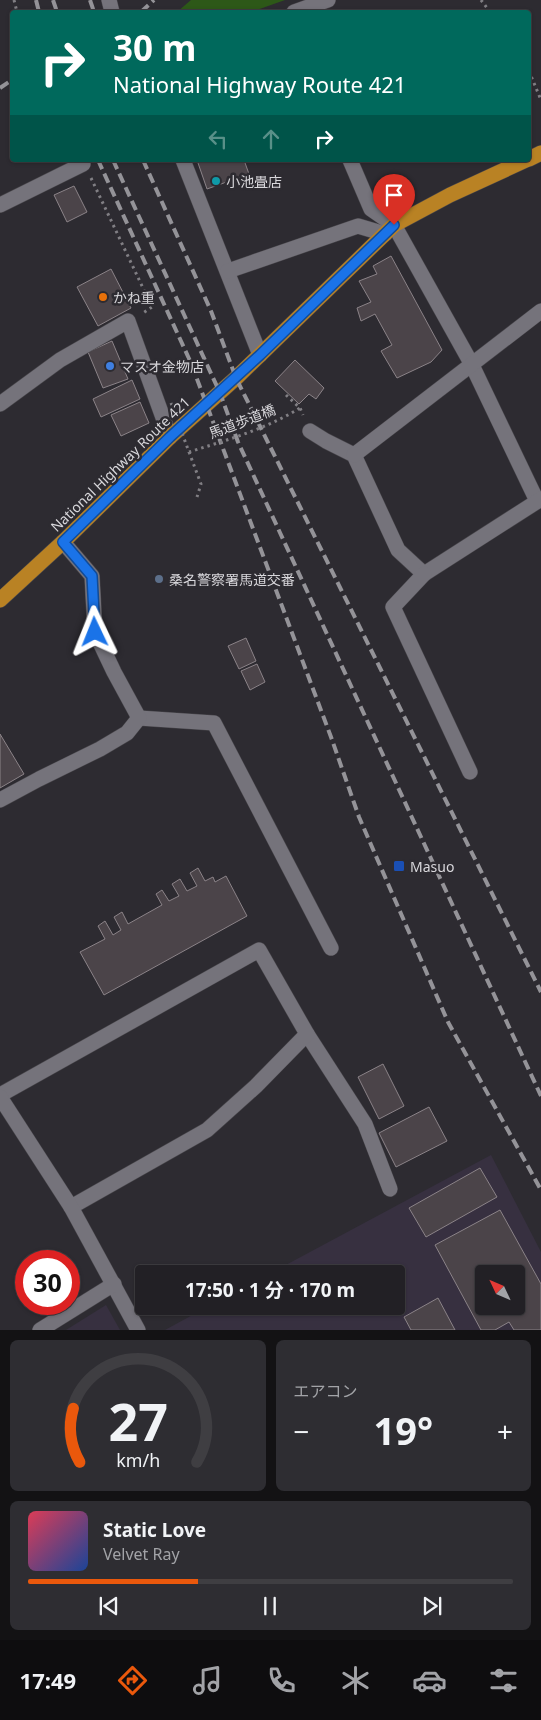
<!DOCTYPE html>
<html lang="ja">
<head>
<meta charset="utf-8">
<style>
	:root { --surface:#222025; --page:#2e2d32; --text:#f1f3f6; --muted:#a2a3a7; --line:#3f3e42; --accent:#ea580c }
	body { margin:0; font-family:"Noto Sans","Noto Sans JP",sans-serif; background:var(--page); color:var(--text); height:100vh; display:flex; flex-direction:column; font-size:19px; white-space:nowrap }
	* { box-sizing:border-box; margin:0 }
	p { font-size:16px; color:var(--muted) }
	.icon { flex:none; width:28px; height:28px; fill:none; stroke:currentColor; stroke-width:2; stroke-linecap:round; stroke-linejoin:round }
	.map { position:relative; height:1330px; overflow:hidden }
	.drawer { display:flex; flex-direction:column; gap:10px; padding:10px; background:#131214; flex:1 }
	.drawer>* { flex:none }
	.hud { position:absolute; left:10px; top:10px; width:521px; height:152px; border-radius:5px; box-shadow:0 1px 4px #0004,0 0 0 1px var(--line); background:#00695c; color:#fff; overflow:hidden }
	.needle { width:32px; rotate:314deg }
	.buttons { position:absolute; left:475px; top:1265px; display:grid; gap:10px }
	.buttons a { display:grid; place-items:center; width:50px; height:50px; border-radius:5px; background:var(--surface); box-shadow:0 1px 4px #0004,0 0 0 1px var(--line); font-size:25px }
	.speed { position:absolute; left:15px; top:1250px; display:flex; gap:10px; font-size:25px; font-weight:700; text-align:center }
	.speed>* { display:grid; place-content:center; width:65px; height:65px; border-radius:50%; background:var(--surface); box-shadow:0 1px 4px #0004,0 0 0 1px var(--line); line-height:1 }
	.speed .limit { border:8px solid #d22; background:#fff; color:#111 }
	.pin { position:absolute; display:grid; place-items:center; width:42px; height:42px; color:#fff; margin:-51px -21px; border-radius:50% 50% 50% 0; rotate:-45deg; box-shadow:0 0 5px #0007 }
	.pin .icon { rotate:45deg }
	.me { position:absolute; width:55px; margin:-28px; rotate:358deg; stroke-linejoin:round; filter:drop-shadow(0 0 4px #0008) }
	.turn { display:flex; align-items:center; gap:18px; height:105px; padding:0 20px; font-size:22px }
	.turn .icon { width:65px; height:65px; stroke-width:2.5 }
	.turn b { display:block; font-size:35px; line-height:42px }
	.lanes { display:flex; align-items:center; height:48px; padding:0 20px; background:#0003; justify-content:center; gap:25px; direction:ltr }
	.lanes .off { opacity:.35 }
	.big { font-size:38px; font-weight:700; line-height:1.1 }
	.drawer .tile { flex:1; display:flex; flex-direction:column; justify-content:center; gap:8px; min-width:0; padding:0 18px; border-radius:8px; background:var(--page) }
	.drawer .dial { align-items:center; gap:0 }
	.dial svg { height:130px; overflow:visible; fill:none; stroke:var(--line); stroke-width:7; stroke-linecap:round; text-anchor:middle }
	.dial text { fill:var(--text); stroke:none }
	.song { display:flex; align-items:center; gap:15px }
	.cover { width:60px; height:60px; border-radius:8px; background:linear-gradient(135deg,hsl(350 70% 55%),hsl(220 70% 35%)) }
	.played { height:5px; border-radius:2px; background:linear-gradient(90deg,var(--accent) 35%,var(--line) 35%) }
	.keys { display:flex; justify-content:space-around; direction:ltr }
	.heat { display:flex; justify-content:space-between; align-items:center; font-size:28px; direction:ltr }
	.drawer .tiles { flex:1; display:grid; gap:10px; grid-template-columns:1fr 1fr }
	.tile:last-child { grid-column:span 2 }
	.trip { position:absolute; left:135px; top:1265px; width:270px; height:50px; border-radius:5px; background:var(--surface); box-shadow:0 1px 4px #0004,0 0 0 1px var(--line); font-weight:700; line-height:50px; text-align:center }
	.dock { display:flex; height:80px; justify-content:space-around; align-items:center; background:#0e0d0f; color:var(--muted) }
	.dock .icon { width:35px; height:35px }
	.dock .on { color:var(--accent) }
	.dock b { font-size:22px; color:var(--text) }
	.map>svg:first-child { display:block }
	.industrial { fill:#373040; fill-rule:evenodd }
	.green { fill:#2d5818 }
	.building { fill:#4b4449; stroke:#8b8388; fill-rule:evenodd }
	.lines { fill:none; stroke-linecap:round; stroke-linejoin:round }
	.minor-casing { stroke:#48464b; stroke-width:16 }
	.highway-casing { stroke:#48464b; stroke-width:16 }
	.path { stroke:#817f84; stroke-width:3; stroke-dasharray:2.5 4; stroke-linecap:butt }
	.minor { stroke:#75737b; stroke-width:15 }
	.highway { stroke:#b98224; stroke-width:15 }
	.rail { stroke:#949398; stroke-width:4; stroke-dasharray:10 5; stroke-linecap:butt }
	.path-bridge { stroke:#817f84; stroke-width:3; stroke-dasharray:2.5 4; stroke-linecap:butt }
	.route-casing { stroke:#114b97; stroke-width:12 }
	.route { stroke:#1a73e8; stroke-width:9 }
	.culture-dot { fill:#0f9aa8; stroke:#2d2b31; stroke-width:2 }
	.food-dot { fill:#e8710a; stroke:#2d2b31; stroke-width:2 }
	.shop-dot { fill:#3f7fe0; stroke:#2d2b31; stroke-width:2 }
	.service-dot { fill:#5c6f8a; stroke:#2d2b31; stroke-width:2 }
	.transit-dot { fill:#1a4fb4; stroke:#2d2b31; stroke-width:2 }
	.labels { text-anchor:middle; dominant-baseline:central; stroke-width:5; stroke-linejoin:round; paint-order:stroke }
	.poi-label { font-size:14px; fill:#d8d7db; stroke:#2d2b31; text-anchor:start }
	.street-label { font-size:14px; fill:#d8d7db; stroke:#2d2b31 }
</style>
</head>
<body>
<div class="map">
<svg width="541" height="1330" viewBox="0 0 541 1330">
	<rect width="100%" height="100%" fill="#2d2b31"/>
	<!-- industrial -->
	<g class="industrial">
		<path d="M491,1155L541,1252V1330H165L209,1306H396V1274H269ZM484,1274H516V1306H484Z"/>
		<polygon points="106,1305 120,1330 66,1330"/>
	</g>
	<!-- green -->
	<polygon class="green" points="191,0 285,0 251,12 177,12"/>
	<!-- building -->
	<g class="building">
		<polygon points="197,160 244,160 249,174 207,189"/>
		<polygon points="74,186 87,212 67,222 54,195"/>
		<polygon points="391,256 442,350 431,362 397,378 381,351 392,345 375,314 361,321 357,308 371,302 359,281 377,274 373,266"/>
		<polygon points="111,269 131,308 98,326 77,287"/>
		<polygon points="112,341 128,379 103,388 88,352"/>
		<polygon points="295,360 324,388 316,399 309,394 299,404 275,381"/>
		<polygon points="132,380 140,399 101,417 93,399"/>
		<polygon points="140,402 149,423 121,436 111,415"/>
		<polygon points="246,638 256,661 239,669 228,646"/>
		<polygon points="257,664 265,682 250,690 241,671"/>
		<polygon points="0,734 24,774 0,788"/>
		<polygon points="198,868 205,881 213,877 215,882 226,876 247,916 104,995 80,952 105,939 98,926 105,921 113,935 121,930 114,917 122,912 128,924 162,905 156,894 162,890 169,901 179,896 172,884 180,879 187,891 197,886 190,873"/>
		<polygon points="383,1064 404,1106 379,1119 358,1077"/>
		<polygon points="429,1107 447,1141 396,1167 379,1133"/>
		<polygon points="480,1168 497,1197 426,1237 409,1208"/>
		<path d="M500,1210L541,1284V1330H514L509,1322L495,1330H481L435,1245ZM484,1274H516V1306H484Z"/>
		<polygon points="438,1298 455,1330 411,1330 404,1317"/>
	</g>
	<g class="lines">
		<defs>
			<g id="minor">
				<polyline points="109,0 112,12"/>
				<polyline points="294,12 328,0"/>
				<polyline points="183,160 260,355"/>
				<polyline points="350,160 371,209 394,225 471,363 537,501"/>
				<polyline points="0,205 83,164"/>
				<polyline points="228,271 358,226 385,234"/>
				<polyline points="0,404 60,360 128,321 170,437"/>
				<polyline points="310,431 326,441 354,455 398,550 424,574 541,499"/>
				<polyline points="354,455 541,311"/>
				<polyline points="424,574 393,607 470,772"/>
				<polyline points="139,718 214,723 331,948"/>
				<polyline points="0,800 39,779 100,749 127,733 139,718 114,672 95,632 92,576 63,542"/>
				<polyline points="307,1034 365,1124 390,1189"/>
				<polyline points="0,1095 259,950 307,1034 256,1086 207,1130 71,1207"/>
				<polyline points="0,1097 71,1207 138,1330"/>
				<polyline points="40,1330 114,1284"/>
			</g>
			<g id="highway">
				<polyline points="529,159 541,153"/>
				<polyline points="0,600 63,542 170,437 236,378 394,225 450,195 526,160"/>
			</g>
		</defs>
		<!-- minor casing -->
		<use href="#minor" class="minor-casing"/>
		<!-- highway casing -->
		<use href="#highway" class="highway-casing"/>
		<!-- path -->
		<g class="path">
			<polyline points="14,0 17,12"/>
			<polyline points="481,0 490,12"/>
			<polyline points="529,71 541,100"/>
			<polyline points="91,178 152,307 143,313"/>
			<polyline points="286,395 300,408 303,415"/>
			<polyline points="189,452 201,484 197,497"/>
		</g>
		<!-- minor -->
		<use href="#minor" class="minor"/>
		<!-- highway -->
		<use href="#highway" class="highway"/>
		<!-- rail -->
		<g class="rail">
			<polyline points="36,0 39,12"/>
			<polyline points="53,0 57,12"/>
			<polyline points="90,0 94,12"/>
			<polyline points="141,12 154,0"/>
			<polyline points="0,88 12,80"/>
			<polyline points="98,160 191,363 331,737 359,817 448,1022 541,1190"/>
			<polyline points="113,160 220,393 238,442 541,1096"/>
			<polyline points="143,160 211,311 236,378 541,992"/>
		</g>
		<!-- path-bridge -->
		<path class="path-bridge" d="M171,403L189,452C227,440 266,429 300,408"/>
	</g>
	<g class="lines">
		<defs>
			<polyline id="route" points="95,632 92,576 63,542 170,437 260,355 394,225"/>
		</defs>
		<!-- route casing -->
		<use href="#route" class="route-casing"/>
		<!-- route -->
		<use href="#route" class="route"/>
	</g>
	<!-- markers -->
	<circle class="culture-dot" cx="216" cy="181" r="5"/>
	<circle class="food-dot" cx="103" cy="297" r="5"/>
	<circle class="shop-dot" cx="110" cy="366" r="5"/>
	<circle class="service-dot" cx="159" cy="579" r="5"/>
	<rect class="transit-dot" x="393" y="860" width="12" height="12" rx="2.5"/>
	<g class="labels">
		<!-- poi labels -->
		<g class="poi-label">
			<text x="226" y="181">小池畳店</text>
			<text x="113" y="297">かね重</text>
			<text x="120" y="366">マスオ金物店</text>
			<text x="169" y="579">桑名警察署馬道交番</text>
			<text x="410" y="866">Masuo</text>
		</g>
		<!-- street labels -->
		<g class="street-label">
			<text transform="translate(242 421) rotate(-21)">馬道歩道橋</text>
			<text transform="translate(120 464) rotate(-44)">National Highway Route 421</text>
		</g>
	</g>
</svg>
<div class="buttons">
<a><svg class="needle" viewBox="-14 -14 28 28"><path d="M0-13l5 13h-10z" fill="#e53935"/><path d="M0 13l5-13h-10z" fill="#a2a3a7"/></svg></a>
</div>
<div class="speed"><div class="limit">30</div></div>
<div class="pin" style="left:394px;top:225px;background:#d93025"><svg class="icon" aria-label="arrive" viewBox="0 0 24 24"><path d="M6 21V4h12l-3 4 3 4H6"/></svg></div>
<svg class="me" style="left:95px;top:632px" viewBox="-20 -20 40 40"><path d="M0-17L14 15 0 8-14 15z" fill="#1a73e8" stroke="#fff" stroke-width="4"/></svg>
<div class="trip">17:50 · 1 分 · 170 m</div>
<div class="hud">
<div class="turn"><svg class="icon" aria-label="right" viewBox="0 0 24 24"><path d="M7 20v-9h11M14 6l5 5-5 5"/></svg><div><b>30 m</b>National Highway Route 421</div></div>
<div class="lanes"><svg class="icon off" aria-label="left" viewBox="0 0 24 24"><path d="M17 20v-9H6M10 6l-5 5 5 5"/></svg><svg class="icon off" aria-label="ahead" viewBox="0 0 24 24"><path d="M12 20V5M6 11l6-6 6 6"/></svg><svg class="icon" aria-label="right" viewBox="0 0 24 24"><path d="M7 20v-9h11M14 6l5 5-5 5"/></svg></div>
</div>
</div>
<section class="drawer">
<div class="tiles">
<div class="tile dial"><svg viewBox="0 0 100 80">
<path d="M14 69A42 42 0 1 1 86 69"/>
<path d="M14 69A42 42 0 0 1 10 36" stroke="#ea580c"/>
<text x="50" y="56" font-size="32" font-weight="700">27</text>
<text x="50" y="72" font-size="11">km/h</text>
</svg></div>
<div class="tile"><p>エアコン</p>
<div class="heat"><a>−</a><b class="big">19°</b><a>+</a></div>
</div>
<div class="tile">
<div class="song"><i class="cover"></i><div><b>Static Love</b><p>Velvet Ray</p></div></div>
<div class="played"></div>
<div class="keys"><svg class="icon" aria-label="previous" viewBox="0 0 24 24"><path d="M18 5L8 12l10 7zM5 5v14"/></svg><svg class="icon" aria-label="pause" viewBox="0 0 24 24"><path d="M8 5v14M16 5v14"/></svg><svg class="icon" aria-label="next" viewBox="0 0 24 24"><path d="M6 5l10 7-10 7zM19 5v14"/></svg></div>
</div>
</div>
</section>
<nav class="dock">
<b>17:49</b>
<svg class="icon on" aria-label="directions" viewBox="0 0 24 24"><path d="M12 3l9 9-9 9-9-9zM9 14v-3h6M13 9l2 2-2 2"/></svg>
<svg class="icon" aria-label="music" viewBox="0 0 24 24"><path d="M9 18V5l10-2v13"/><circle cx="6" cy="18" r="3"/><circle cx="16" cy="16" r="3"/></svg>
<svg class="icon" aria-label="phone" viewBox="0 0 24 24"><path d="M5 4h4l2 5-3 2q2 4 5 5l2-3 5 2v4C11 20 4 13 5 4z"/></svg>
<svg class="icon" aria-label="climate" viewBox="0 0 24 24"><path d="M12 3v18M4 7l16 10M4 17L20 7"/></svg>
<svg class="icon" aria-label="car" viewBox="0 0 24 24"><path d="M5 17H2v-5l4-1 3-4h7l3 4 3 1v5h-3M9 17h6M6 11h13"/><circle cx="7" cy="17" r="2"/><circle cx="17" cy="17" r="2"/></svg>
<svg class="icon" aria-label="filters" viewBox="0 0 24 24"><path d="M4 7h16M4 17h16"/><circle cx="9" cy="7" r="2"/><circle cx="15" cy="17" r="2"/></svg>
</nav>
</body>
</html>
